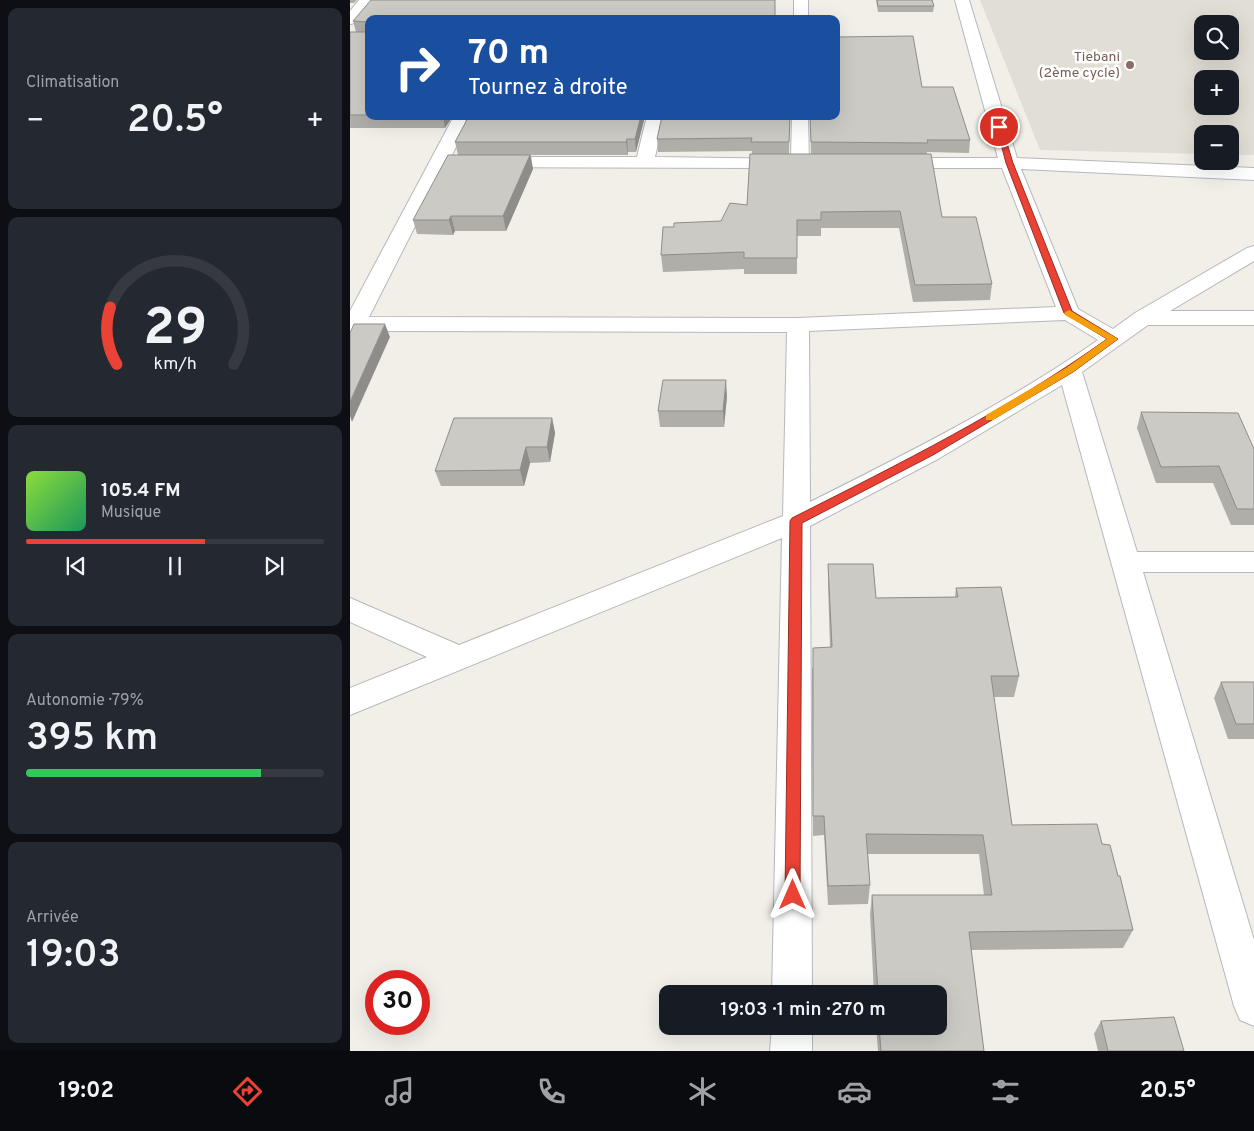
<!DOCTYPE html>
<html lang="fr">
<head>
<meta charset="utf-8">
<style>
	:root { --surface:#171b24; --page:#242831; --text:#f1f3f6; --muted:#9ea1a6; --line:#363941; --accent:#ea4335 }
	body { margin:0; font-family:Overpass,sans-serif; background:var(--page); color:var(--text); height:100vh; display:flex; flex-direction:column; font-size:19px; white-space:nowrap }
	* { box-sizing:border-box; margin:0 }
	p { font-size:16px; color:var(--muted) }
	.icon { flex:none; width:28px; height:28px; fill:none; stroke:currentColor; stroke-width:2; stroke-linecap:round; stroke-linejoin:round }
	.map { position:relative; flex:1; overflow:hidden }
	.drawer { display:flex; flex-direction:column; gap:8px; padding:8px; background:#0d0f14; width:350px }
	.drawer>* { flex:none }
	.guide { position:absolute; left:15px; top:15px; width:475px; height:105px; border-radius:10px; box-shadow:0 5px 20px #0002; background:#1a4fa0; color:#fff; overflow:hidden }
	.tools { position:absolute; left:844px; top:15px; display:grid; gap:10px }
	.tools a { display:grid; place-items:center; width:45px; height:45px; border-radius:10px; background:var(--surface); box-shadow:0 5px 20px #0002; font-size:25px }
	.speed { position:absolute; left:15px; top:970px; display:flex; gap:10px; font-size:25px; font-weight:700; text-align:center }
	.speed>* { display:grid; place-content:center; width:65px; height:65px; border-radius:50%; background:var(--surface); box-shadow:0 5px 20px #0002; line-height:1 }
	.speed .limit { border:8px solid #d22; background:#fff; color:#111 }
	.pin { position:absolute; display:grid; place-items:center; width:42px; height:42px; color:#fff; margin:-21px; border:2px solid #fff; border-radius:50%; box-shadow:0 1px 5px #0007 }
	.me { position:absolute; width:55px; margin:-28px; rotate:0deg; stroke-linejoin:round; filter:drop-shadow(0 0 4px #0008) }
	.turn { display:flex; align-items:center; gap:18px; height:105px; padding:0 20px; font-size:22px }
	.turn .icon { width:65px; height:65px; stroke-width:2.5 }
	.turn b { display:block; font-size:35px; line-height:42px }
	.big { font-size:38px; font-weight:600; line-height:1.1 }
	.drawer .card { flex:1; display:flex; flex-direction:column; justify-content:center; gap:8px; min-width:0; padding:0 18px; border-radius:10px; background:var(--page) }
	.drawer .dial { align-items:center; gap:0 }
	.dial svg { height:130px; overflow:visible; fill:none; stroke:var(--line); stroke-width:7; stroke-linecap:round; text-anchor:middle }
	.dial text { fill:var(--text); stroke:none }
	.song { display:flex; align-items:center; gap:15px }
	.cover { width:60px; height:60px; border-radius:8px; background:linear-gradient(135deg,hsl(90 70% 55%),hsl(150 70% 35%)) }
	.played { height:5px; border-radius:2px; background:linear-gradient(90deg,var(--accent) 60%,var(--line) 60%) }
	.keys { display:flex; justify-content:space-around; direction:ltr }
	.heat { display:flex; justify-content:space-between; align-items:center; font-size:28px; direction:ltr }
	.charge { height:8px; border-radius:4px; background:linear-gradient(90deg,#34c759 79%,var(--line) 0) }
	.trip { position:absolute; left:309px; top:985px; width:288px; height:50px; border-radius:10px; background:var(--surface); box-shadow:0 5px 20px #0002; font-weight:600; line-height:50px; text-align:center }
	.menu { display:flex; height:80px; justify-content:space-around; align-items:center; background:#090b0e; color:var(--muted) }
	.menu .icon { width:35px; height:35px }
	.menu .selected { color:var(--accent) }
	.menu b { font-size:22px; color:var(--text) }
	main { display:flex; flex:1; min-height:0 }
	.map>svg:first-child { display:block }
	.education { fill:#e1ded6; fill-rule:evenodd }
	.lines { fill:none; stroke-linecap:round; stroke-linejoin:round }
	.minor-casing { stroke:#b5b8bc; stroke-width:2 }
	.minor { fill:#fff; fill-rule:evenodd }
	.wall { fill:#afaea9 }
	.shaded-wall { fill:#8f8d8a }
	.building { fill:#cccac5; stroke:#8f8d8a }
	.route { fill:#ea4335; stroke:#982c22 }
	.slow { fill:#f59e0b }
	.education-dot { fill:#8d6e63; stroke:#fff; stroke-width:2 }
	.labels { text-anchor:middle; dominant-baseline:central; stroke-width:5; stroke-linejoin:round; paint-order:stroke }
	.far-education-label { font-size:14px; fill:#785e54; stroke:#fff; text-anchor:end }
</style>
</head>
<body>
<main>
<section class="drawer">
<div class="card"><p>Climatisation</p>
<div class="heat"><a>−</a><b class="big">20.5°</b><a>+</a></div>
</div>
<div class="card dial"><svg viewBox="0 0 100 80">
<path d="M14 69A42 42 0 1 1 86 69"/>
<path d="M14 69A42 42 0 0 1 10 34" stroke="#ea4335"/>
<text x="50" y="56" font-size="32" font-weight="700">29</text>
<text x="50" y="72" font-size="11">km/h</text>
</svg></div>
<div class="card">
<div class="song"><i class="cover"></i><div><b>105.4 FM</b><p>Musique</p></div></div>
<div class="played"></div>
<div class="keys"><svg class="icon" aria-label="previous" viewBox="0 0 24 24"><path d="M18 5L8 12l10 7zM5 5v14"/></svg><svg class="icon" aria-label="pause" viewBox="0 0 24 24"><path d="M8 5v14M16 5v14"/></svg><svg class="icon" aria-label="next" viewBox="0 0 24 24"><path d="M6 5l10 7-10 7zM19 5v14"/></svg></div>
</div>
<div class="card"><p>Autonomie · 79%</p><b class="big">395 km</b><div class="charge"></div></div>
<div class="card"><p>Arrivée</p><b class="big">19:03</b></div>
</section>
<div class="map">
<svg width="904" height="1051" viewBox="0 0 904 1051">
	<rect width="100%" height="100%" fill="#f1efe8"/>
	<!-- education -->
	<path class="education" d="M630,0H904V155H880V134H852V154L690,150ZM852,24H880V51H852ZM852,79H880V106H852Z"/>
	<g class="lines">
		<defs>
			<g id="minor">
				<polygon points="9,0 23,0 5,23 0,24 0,11"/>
				<rect x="444" y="0" width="14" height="19"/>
				<path d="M605,0H619L667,158L904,168V180L671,169L728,309L763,329L785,313L897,248L904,246V261L820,311H904V325H798L732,372L787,552H904V572H793L904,940V1026L890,1020L884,1006L712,385L588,459L460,526L462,994H422L432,538L0,715V688L77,657L0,622V598L109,645L433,516L437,332L0,331V311L104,116H121L101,157H287L297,116H314L305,157L441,159L442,116H458L459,163L456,167C449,169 444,167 437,168L95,167L19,317L448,318L706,307L652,168H545L539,167L536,163L539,159L545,158H648ZM715,320L748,340C658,403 558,453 460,502L459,331Z"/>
				<polygon points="422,1026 462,1026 462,1051 420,1051"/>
			</g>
		</defs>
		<!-- minor casing -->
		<use href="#minor" class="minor-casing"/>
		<!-- minor -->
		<use href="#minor" class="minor"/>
	</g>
	<!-- wall -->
	<g class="wall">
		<polygon points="0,0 7,0 4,3 0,3"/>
		<polygon points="526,0 582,0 584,6 583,12 528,12"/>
		<polygon points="19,19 19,116 103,116 95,128 0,128 0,32 6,32 3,21"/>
		<polygon points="572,87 620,140 619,153 577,152 577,154 592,217 642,284 640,300 563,302 549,228 471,228 471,236 447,236 447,274 394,274 394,269 313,272 311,255 324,227 371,221 397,205 402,151 308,152 307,139 440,116 439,154 461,154 460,116 486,116"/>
		<polygon points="114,116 295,116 286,152 278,152 278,155 181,155 183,169 156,231 105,231 103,235 67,234 63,220 108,155 105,142 116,122"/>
		<polygon points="377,396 374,427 310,427 308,411"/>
		<polygon points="791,412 904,449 904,525 881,525 863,483 806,483 787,428"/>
		<polygon points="202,418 205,433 200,462 180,463 174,486 91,486 85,471"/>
		<polygon points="478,564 526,598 605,597 606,588 669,676 664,697 644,697 662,825 752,844 768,876 783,930 773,948 621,950 634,1051 528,1051 526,1026 588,1026 588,994 524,994 520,914 522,895 634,895 629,854 518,854 520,885 518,904 478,905 474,835 463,836 462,669 480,647 478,585"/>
		<polygon points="871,682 904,682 904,739 878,739 864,698"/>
		<polygon points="751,1021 834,1051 748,1051 744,1034"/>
	</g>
	<!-- shaded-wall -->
	<g class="shaded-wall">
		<polygon points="93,116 103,116 95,128"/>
		<polygon points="291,116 295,116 286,152 285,139"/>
		<polygon points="277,139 278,152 278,155 276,142"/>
		<polygon points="180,155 183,169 156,231 153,216"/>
		<polygon points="101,216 105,231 103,235 99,220"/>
		<polygon points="35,324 40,337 2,422 0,416 0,402"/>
		<polygon points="376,380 377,396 374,427 373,411"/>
		<polygon points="202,418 205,433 200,462 197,447"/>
		<polygon points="176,447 180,463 174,486 170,470"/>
	</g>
	<!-- building -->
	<g class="building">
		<polygon points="21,0 425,0 425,19 19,19 19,115 0,115 0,32 17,32 17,22 3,21"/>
		<polygon points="527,0 582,0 584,6 528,6"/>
		<polygon points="563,36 572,87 603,87 620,140 577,140 578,143 461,142 460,116 486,116 486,37"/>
		<polygon points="119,116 291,116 285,139 277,139 276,142 105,142"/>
		<polygon points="312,116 440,116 439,142 401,142 402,138 307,139"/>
		<polygon points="400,154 581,154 592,217 626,217 642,284 565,285 550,211 471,212 471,220 447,220 447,258 394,258 394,252 311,255 313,227 324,227 324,223 371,221 380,203 397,205"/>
		<polygon points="98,155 180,155 153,216 101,216 99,220 63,220"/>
		<polygon points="4,324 35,324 0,402 0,333"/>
		<polygon points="313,380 376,380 373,411 308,411"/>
		<polygon points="791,412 888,413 904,449 904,509 887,509 869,466 811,467"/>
		<polygon points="104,418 202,418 197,447 176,447 170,470 85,471"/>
		<polygon points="478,564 523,564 526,598 608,597 606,588 651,587 669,676 641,676 662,825 747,824 752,844 760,845 768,876 770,876 783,930 619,932 634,1051 531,1051 529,1026 588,1026 588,994 528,994 522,895 642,895 633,835 516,834 520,885 478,886 474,816 463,816 463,648 482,647"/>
		<polygon points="871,682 904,682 904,724 886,724"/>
		<polygon points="824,1017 834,1051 758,1051 751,1021"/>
	</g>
	<!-- route -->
	<path class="route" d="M646,125L652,127L663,163L722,311L768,339L723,372L583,455L452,523L450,895L448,900L443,903L437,900L435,895L440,521L442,518C549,464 658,410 757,339L714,313L656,163Z"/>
	<!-- slow -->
	<polygon class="slow" points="719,310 768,339 723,372 643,420 636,420 636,415 716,368 757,339 715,315 714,313"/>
	<!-- markers -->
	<circle class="education-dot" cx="780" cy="65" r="5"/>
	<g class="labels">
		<!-- far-education labels -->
		<g class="far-education-label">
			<text x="770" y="57">Tiebani<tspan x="770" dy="16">(2ème cycle)</tspan></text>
		</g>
	</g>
</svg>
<div class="tools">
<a><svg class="icon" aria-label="search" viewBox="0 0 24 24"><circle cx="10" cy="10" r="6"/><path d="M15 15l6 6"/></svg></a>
<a>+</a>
<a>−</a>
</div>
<div class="speed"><div class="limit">30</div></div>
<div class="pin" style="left:649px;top:127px;background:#d93025"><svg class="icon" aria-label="arrive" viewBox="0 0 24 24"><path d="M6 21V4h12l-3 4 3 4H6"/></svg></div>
<svg class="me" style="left:443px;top:895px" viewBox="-20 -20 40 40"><path d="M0-17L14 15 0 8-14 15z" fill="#ea4335" stroke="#fff" stroke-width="4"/></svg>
<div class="trip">19:03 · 1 min · 270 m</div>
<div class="guide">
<div class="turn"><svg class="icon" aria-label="right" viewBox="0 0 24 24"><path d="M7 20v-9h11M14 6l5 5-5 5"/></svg><div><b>70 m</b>Tournez à droite</div></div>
</div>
</div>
</main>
<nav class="menu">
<b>19:02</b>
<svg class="icon selected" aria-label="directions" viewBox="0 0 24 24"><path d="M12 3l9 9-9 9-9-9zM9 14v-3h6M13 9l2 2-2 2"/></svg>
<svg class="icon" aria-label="music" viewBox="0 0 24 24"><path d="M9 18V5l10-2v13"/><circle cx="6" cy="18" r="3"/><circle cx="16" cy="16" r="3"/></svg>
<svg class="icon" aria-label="phone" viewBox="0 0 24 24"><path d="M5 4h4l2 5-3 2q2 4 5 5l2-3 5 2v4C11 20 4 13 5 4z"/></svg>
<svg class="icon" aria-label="climate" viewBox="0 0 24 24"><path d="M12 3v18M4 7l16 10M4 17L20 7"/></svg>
<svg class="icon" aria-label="car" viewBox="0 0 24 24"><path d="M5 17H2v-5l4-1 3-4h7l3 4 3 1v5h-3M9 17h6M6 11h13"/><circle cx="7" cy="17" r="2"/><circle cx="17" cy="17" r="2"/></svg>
<svg class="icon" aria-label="filters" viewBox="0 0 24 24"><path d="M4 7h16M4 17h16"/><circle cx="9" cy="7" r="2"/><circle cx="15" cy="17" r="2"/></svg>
<b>20.5°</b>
</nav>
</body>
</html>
